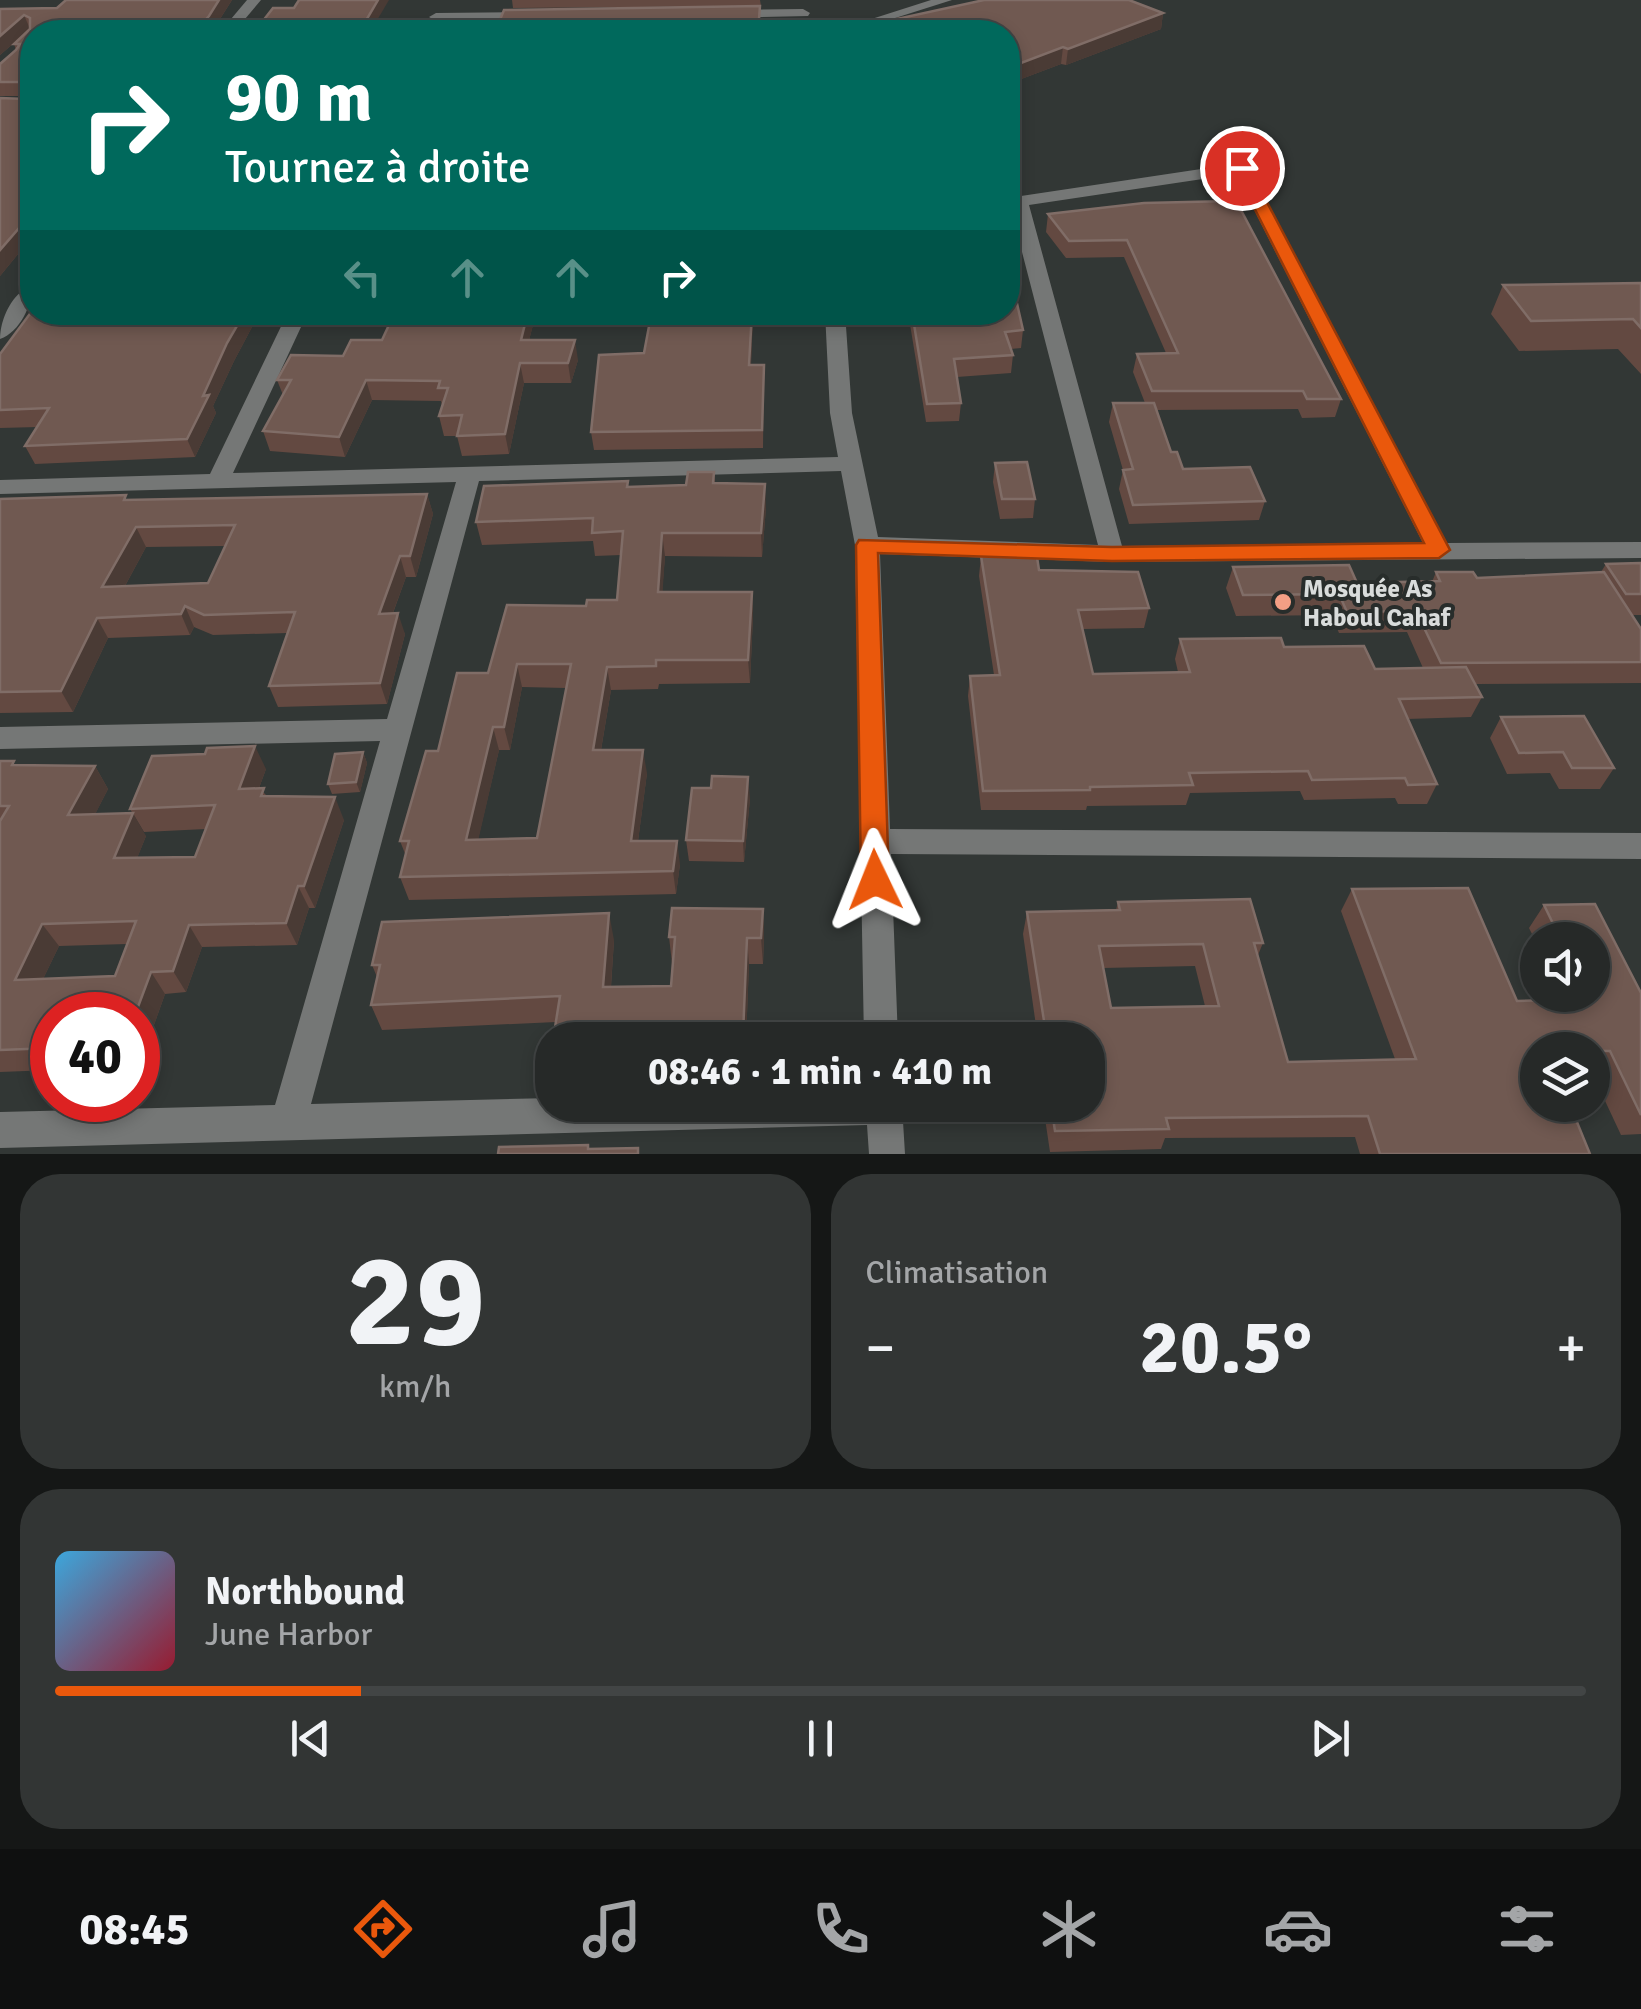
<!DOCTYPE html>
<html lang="fr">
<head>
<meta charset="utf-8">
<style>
	:root { --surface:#262928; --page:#323534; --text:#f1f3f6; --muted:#a4a6a8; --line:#424545; --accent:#ea580c }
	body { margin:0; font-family:Signika,sans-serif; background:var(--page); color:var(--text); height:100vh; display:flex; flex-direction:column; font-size:38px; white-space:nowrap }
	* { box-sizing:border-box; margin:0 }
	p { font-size:32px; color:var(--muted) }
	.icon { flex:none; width:55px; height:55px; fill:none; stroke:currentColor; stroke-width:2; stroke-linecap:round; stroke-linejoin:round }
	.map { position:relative; height:1154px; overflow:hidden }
	.drawer { display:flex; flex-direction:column; gap:20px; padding:20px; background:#151716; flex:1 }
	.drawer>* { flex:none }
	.hud { position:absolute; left:20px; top:20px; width:1000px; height:305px; border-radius:40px; box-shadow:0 5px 15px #0003,0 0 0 2px var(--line); background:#00695c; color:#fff; overflow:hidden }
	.tools { position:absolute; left:1520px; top:922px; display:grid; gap:20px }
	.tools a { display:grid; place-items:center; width:90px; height:90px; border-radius:50%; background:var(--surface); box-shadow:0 5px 15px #0003,0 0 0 2px var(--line); font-size:50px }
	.speed { position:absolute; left:30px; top:992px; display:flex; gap:20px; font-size:50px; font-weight:700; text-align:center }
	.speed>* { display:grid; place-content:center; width:130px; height:130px; border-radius:50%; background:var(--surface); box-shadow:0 5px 15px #0003,0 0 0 2px var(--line); line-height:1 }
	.speed .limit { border:15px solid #d22; background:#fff; color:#111 }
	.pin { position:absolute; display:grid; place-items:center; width:85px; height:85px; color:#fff; margin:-42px; border:5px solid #fff; border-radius:50%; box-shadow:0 2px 10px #0007 }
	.me { position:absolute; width:110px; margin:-55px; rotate:358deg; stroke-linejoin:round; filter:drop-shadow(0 0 8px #0008) }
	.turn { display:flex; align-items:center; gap:35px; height:210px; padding:0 40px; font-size:45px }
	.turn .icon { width:130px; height:130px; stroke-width:2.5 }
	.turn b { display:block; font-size:70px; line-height:85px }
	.lanes { display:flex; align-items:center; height:95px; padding:0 40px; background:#0003; justify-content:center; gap:50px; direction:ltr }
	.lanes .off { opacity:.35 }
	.big { font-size:75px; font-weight:700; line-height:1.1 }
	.drawer .card { flex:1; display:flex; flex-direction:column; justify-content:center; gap:15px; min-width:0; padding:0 35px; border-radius:40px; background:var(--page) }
	.drawer .dial { align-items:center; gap:0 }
	.dial b { font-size:130px; line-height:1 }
	.song { display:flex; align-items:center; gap:30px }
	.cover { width:120px; height:120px; border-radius:15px; background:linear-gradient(135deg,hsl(200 70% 55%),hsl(350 70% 35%)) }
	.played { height:10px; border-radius:5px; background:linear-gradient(90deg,var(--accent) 20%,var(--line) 20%) }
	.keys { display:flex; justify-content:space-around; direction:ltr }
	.heat { display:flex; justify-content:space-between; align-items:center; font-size:55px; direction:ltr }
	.drawer .tiles { flex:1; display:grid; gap:20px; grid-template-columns:1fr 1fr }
	.card:last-child { grid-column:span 2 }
	.trip { position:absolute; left:535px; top:1022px; width:570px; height:100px; border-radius:40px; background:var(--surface); box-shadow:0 5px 15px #0003,0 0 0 2px var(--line); font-weight:700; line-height:100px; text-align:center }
	.tab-bar { display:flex; height:160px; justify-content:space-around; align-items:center; background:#0f1010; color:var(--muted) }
	.tab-bar .icon { width:70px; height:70px }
	.tab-bar .current { color:var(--accent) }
	.tab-bar b { font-size:45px; color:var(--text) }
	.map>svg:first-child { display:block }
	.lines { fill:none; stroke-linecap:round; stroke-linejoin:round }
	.minor { fill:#757776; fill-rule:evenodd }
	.wall { fill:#634941; fill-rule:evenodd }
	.shaded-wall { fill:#4a3b35 }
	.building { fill:#705951; stroke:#806d67; stroke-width:2.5; fill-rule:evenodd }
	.route { fill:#ea580c; stroke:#983908; stroke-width:2.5 }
	.poi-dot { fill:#f39f85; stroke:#282d2b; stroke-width:4 }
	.labels { text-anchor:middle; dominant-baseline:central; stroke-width:8; stroke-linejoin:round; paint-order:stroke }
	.poi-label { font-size:25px; font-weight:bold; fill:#d9dcdb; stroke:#282d2b; text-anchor:start }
</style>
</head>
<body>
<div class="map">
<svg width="1641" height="1154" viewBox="0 0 1641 1154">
	<rect width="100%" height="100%" fill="#323735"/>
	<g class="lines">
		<!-- minor -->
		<g class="minor">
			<polygon points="247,0 261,0 234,32 220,32"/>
			<polygon points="931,0 952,0 851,32 831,32"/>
			<polygon points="803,9 810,13 808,16 726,18 719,14 726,10"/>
			<polygon points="536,12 543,16 541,19 436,21 429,17 436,13"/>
			<path d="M1241,163L1249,168L1447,543L1641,542V558L1112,562L880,554L890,829L1641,833V859L891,854L898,1040H864L855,545L841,471L479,481L311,1104L552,1098V1105H902L905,1154H869L867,1125L0,1148V1112L275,1105L380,741L0,749V727L387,719L456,482L0,494V480L210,474L288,312H308L233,473L838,457L830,413L825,312H845L852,413L878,537L1098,545L1008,198ZM1236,174L1423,543L1122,546L1029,205Z"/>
			<path d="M32,285C33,304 20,332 0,339C0,319 12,293 32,285Z"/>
		</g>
	</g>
	<!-- wall -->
	<g class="wall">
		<polygon points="66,0 232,0 213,30 32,32 32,237 0,276 0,98 26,99 27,96 0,96 0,64 16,50 14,44 30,29 0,55 0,9 57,8"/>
		<polygon points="512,0 760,0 761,6 513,8"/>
		<polygon points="1163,13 1161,29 1066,65 1061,64 1008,84 1008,32 892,32 892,20"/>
		<polygon points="1144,203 1341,399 1335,417 1302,418 1298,409 1156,410 1171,452 1183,469 1265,501 1259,520 1129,524 1119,489 1123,470 1109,422 1113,403 1145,403 1133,372 1137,354 1166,353 1124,257 1066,258 1046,232 1048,214"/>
		<polygon points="1641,283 1641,374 1618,349 1519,351 1491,314 1503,285"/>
		<polygon points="32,312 260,312 234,361 213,406 216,413 195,457 35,464 25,446 38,427 0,428 0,354"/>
		<polygon points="531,312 533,325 529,340 578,360 571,383 524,383 509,454 462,456 457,436 444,436 439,416 442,405 441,401 372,400 345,457 270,451 263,431 283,395 277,380 382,340"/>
		<polygon points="678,312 753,312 751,365 764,365 763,448 594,450 591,432 644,353 677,321"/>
		<polygon points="908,312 1008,312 1023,330 1021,348 1011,349 1013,355 1011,373 957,377 961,403 959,421 926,422"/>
		<polygon points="995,463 1035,499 1033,518 1000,519 993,482"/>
		<path d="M714,472L715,483L766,507L762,557L665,556L662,592H752L753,615L750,683L659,684L658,689L611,690L601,750L647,773L638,841L680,864L676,894L409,900L400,877L406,856L400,841L438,751L488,673L617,600L621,555L595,556L593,541L482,545L476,522L628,487L686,485ZM522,687L566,688L537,838L478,839L499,750H510Z"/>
		<path d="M427,494L433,514L416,577H406L393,613L405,634L387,704L278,707L269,686L288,633L213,635L194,627L190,635L108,638L73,712L0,713V499L128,500ZM225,546L208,583L125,586L146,547Z"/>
		<polygon points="981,556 1039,570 1149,608 1144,628 1083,629 1093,674 1178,672 1175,659 1180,639 1284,647 1375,669 1423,668 1407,632 1339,633 1331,615 1236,616 1226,588 1233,567 1357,583 1432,582 1436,572 1477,578 1601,572 1606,564 1641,563 1641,615 1632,615 1641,629 1641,683 1475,684 1482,697 1471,717 1407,719 1437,784 1427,804 1398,804 1395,798 1304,800 1300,791 1190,793 1186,805 1087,806 1086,810 981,810 968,696 970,676 994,675 979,576"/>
		<polygon points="1501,717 1614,768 1600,789 1559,789 1550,773 1507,774 1490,738"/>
		<polygon points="363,752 367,763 360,792 332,794 328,784"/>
		<path d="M0,761L17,765L95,766L108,789L95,814L146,836L137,858L195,857L206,829L144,832L130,809L266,769L259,788L267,796L344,820L315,908H309L297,945L202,947L186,992L165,994L139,1067H138V1015H52V1070L0,1072ZM127,944L115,976L43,979L59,946Z"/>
		<polygon points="750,798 744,862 689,861 686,840"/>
		<path d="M1468,888L1517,1001L1563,1000L1560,995H1592V940H1538V946L1529,928L1544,905L1595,904L1641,993V1134L1621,1135L1592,1073V1050H1538V1105H1570L1590,1154H1360L1355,1137L1165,1138L1161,1149L1050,1152L1043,1105H1088V1040H1038L1023,934L1027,912L1116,910L1118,902L1250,899L1263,943L1258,955L1288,1062L1395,1059L1341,911L1352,889ZM1195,966L1205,1006L1111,1008L1103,968Z"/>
		<polygon points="763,909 764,935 763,964 749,964 746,1040 553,1040 556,1022 382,1030 371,1005 377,977 372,965 614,940 611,987 671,986 672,963 669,937"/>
	</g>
	<!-- shaded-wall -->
	<g class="shaded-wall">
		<polygon points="219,0 232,0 213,30 211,32 194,32"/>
		<polygon points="378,0 389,0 370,32 361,29"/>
		<polygon points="1163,13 1161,29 1066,65 1068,49"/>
		<polygon points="24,15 30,29 0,55 0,36"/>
		<polygon points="1063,47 1061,64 1008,84 1008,68"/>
		<polygon points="32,213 32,237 0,276 0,250"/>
		<polygon points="245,312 260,312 234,361 213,406 216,413 195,457 187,439 203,396 227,343"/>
		<polygon points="528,312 531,312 533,325 524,360 521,340"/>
		<polygon points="752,312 753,320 750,383 749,365"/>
		<polygon points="575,340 578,360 571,383 568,363"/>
		<polygon points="520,363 524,383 509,454 505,434"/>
		<polygon points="366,380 372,400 345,457 339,437"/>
		<polygon points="765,484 766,507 762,557 761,533"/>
		<polygon points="427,494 433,514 416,577 410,556"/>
		<polygon points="136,527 146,547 113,608 102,587"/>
		<polygon points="662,533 665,556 661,616 658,592"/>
		<polygon points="400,556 406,577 385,634 379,614"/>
		<polygon points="752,592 753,615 750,683 748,660"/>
		<polygon points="185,606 194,627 190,635 181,614"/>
		<polygon points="398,613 405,634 387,704 380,683"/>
		<polygon points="97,618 108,638 73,712 61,691"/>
		<polygon points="517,664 522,687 510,750 504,727"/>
		<polygon points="607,667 611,690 597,773 593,750"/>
		<polygon points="493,727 499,750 473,863 466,840"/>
		<polygon points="255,746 266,769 250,812 239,789"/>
		<polygon points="643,750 647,773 635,864 631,841"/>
		<polygon points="363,752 367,763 360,792 356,782"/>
		<polygon points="95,766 108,789 83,838 68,815"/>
		<polygon points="748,777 750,798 744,862 743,841"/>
		<polygon points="335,797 344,820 315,908 304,886"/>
		<polygon points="133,813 146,836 128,881 114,858"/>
		<polygon points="677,841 680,864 676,894 673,871"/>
		<polygon points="298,886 309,908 297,945 286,923"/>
		<polygon points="763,909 764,935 763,964 761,938"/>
		<polygon points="609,913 614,940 609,1013 603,987"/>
		<polygon points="42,924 59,946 32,1002 15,980"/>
		<polygon points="189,925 202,947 186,992 173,971"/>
		<polygon points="747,938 749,964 746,1040 744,1040"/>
		<polygon points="151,972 165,994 139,1067 138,1065 138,1015 135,1015"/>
	</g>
	<!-- building -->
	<g class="building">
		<polygon points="66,0 219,0 209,16 194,32 32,32 32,213 0,250 0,98 26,99 30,85 26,82 0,82 0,64 16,50 20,44 14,44 30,29 30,18 24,15 0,36 0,9 57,8"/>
		<polygon points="299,0 378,0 361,29 403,29 401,32 246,32 251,26 259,26 273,8 294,8"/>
		<polygon points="984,0 1129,0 1163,13 1068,49 1063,47 1008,68 1008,32 908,32 911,32 892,20"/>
		<polygon points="760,6 758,32 495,32 504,10"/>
		<polygon points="1230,201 1242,212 1341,399 1307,399 1303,391 1152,391 1137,354 1178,353 1127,240 1069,241 1048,214 1144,203"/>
		<polygon points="1008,264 1023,330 1005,332 1013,355 954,359 961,403 927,404 912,312 1008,312"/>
		<polygon points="1641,283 1641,328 1633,319 1531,321 1503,285"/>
		<polygon points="32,311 32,312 245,312 227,343 203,396 209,395 187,439 25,446 49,408 0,410 0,354"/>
		<polygon points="395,312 528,312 521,340 575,340 568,363 520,363 505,434 457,436 462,415 439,416 448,388 438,388 440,381 366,380 339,437 263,431 291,380 277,380 291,355 343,356 351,340 382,340"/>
		<polygon points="678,312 752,312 749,365 764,365 762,430 591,432 599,355 644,353 650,321 677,321"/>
		<polygon points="1113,403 1154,403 1171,452 1177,452 1183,469 1250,467 1265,501 1133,505 1123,470 1133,469"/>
		<polygon points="1027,462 1035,499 1002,499 995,463"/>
		<path d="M688,472H714L713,483L765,484L761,533H662L658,592H752L748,660H656V666L607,667L593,750H643L631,841H677L673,871L400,877L409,841H400L426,751H438L457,673H488L507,605L586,606L587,600H617L623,531L592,533L593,518L476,522L484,486L628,481L627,487L686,485ZM517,664H571L537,838L466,840L493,727H504Z"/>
		<path d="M427,494L410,556H400L379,614L398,613L380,683L269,686L295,612L204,615L185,606L181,614L97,618L61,691L0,692V499L126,495L124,500ZM235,525L208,583L102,587L136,527Z"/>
		<polygon points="981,556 1037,557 1039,570 1138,572 1149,608 1078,610 1093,674 1190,672 1180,639 1281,638 1284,647 1364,646 1375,669 1466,667 1482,697 1399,699 1437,784 1408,785 1405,778 1312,780 1308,771 1189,773 1193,785 1090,787 1090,790 983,791 970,676 1000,675"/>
		<polygon points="1641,563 1641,594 1626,594 1606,564"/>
		<polygon points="1349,565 1357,583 1440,581 1436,572 1473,572 1477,578 1604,572 1641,629 1641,662 1441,663 1416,611 1347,612 1339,594 1243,595 1233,567"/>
		<polygon points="1584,716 1614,768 1572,768 1563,752 1519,753 1501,717"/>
		<path d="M255,746L239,789L264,788L261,796L335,797L304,886H298L286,923L189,925L173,971L151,972L135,1015H52V1048L0,1050V821L9,806H0V761H14L12,765L95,766L68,815L133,813L114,858L195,857L215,805L130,809L152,756L205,754L207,748ZM136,921L115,976L15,980L42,924Z"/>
		<polygon points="363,752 356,782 328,784 335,754"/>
		<polygon points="712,776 748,777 743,841 686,840 692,788 711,788"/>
		<path d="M1468,888L1517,1001L1590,999L1587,995H1592V940H1561L1544,905L1595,904L1641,993V1115L1610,1051L1538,1050V1105H1570L1590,1154H1380L1368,1116L1166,1118L1169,1129L1055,1131L1051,1105H1088V1040H1047L1027,912L1120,910L1118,902L1250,899L1263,943H1254L1288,1062L1416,1059L1352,889ZM1203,944L1219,1006L1111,1008L1099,946Z"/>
		<polygon points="672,908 763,909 761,938 747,938 743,1035 597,1037 597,1040 553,1040 560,996 371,1005 380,965 372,965 382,922 609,913 603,987 671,986 675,937 669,937"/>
		<polygon points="588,1145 588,1149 638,1148 638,1154 498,1154 499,1147"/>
	</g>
	<!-- route -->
	<polygon class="route" points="1242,164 1249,168 1450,550 1439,558 1112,561 878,553 889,880 885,889 875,893 865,889 861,880 856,545 859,540 1112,547 1424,543 1234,168"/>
	<!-- markers -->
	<circle class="poi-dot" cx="1283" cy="602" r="10"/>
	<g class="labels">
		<!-- poi labels -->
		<g class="poi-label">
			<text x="1303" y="588">Mosquée As<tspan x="1303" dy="29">Haboul Cahaf</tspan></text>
		</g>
	</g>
</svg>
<div class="tools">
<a><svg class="icon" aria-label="sound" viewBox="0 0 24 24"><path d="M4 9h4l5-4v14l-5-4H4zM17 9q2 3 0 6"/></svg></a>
<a><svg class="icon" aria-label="layers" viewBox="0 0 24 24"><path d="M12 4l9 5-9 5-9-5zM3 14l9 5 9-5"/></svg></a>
</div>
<div class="speed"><div class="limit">40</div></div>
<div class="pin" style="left:1242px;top:168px;background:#d93025"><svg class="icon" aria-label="arrive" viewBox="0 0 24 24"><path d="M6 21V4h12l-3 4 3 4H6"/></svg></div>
<svg class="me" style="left:875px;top:880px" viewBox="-20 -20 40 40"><path d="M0-17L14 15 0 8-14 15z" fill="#ea580c" stroke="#fff" stroke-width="4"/></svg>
<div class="trip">08:46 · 1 min · 410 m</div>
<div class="hud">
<div class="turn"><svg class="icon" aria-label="right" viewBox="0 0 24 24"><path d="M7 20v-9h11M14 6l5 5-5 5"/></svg><div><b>90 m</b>Tournez à droite</div></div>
<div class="lanes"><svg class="icon off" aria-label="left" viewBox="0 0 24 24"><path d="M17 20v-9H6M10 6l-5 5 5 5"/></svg><svg class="icon off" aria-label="ahead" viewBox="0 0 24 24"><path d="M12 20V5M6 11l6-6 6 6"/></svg><svg class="icon off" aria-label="ahead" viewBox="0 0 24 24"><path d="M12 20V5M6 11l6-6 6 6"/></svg><svg class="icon" aria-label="right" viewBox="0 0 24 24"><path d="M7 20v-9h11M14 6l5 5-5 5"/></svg></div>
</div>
</div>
<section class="drawer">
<div class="tiles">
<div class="card dial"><b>29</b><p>km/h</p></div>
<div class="card"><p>Climatisation</p>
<div class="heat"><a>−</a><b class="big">20.5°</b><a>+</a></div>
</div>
<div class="card">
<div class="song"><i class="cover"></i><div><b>Northbound</b><p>June Harbor</p></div></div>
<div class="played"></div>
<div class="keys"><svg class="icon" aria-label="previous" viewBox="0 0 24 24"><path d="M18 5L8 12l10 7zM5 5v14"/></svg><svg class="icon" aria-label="pause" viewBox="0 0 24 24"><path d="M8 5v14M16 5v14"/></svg><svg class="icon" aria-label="next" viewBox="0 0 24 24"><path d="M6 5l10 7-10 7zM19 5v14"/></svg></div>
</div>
</div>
</section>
<nav class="tab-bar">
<b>08:45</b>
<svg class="icon current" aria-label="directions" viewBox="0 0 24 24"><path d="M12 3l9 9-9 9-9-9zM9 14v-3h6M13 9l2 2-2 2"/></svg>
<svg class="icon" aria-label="music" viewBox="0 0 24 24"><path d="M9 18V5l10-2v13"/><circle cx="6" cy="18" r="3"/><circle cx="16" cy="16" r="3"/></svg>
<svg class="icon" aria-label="phone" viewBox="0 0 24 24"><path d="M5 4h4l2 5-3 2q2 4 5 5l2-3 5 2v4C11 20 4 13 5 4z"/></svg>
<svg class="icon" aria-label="climate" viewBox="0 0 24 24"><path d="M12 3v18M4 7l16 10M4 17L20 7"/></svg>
<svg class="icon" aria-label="car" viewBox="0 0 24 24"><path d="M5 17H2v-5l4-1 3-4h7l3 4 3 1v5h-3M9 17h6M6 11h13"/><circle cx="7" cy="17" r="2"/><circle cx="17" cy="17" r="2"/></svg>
<svg class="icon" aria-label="filters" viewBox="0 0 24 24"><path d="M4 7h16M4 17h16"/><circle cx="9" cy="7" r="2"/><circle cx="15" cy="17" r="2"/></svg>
</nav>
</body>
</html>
